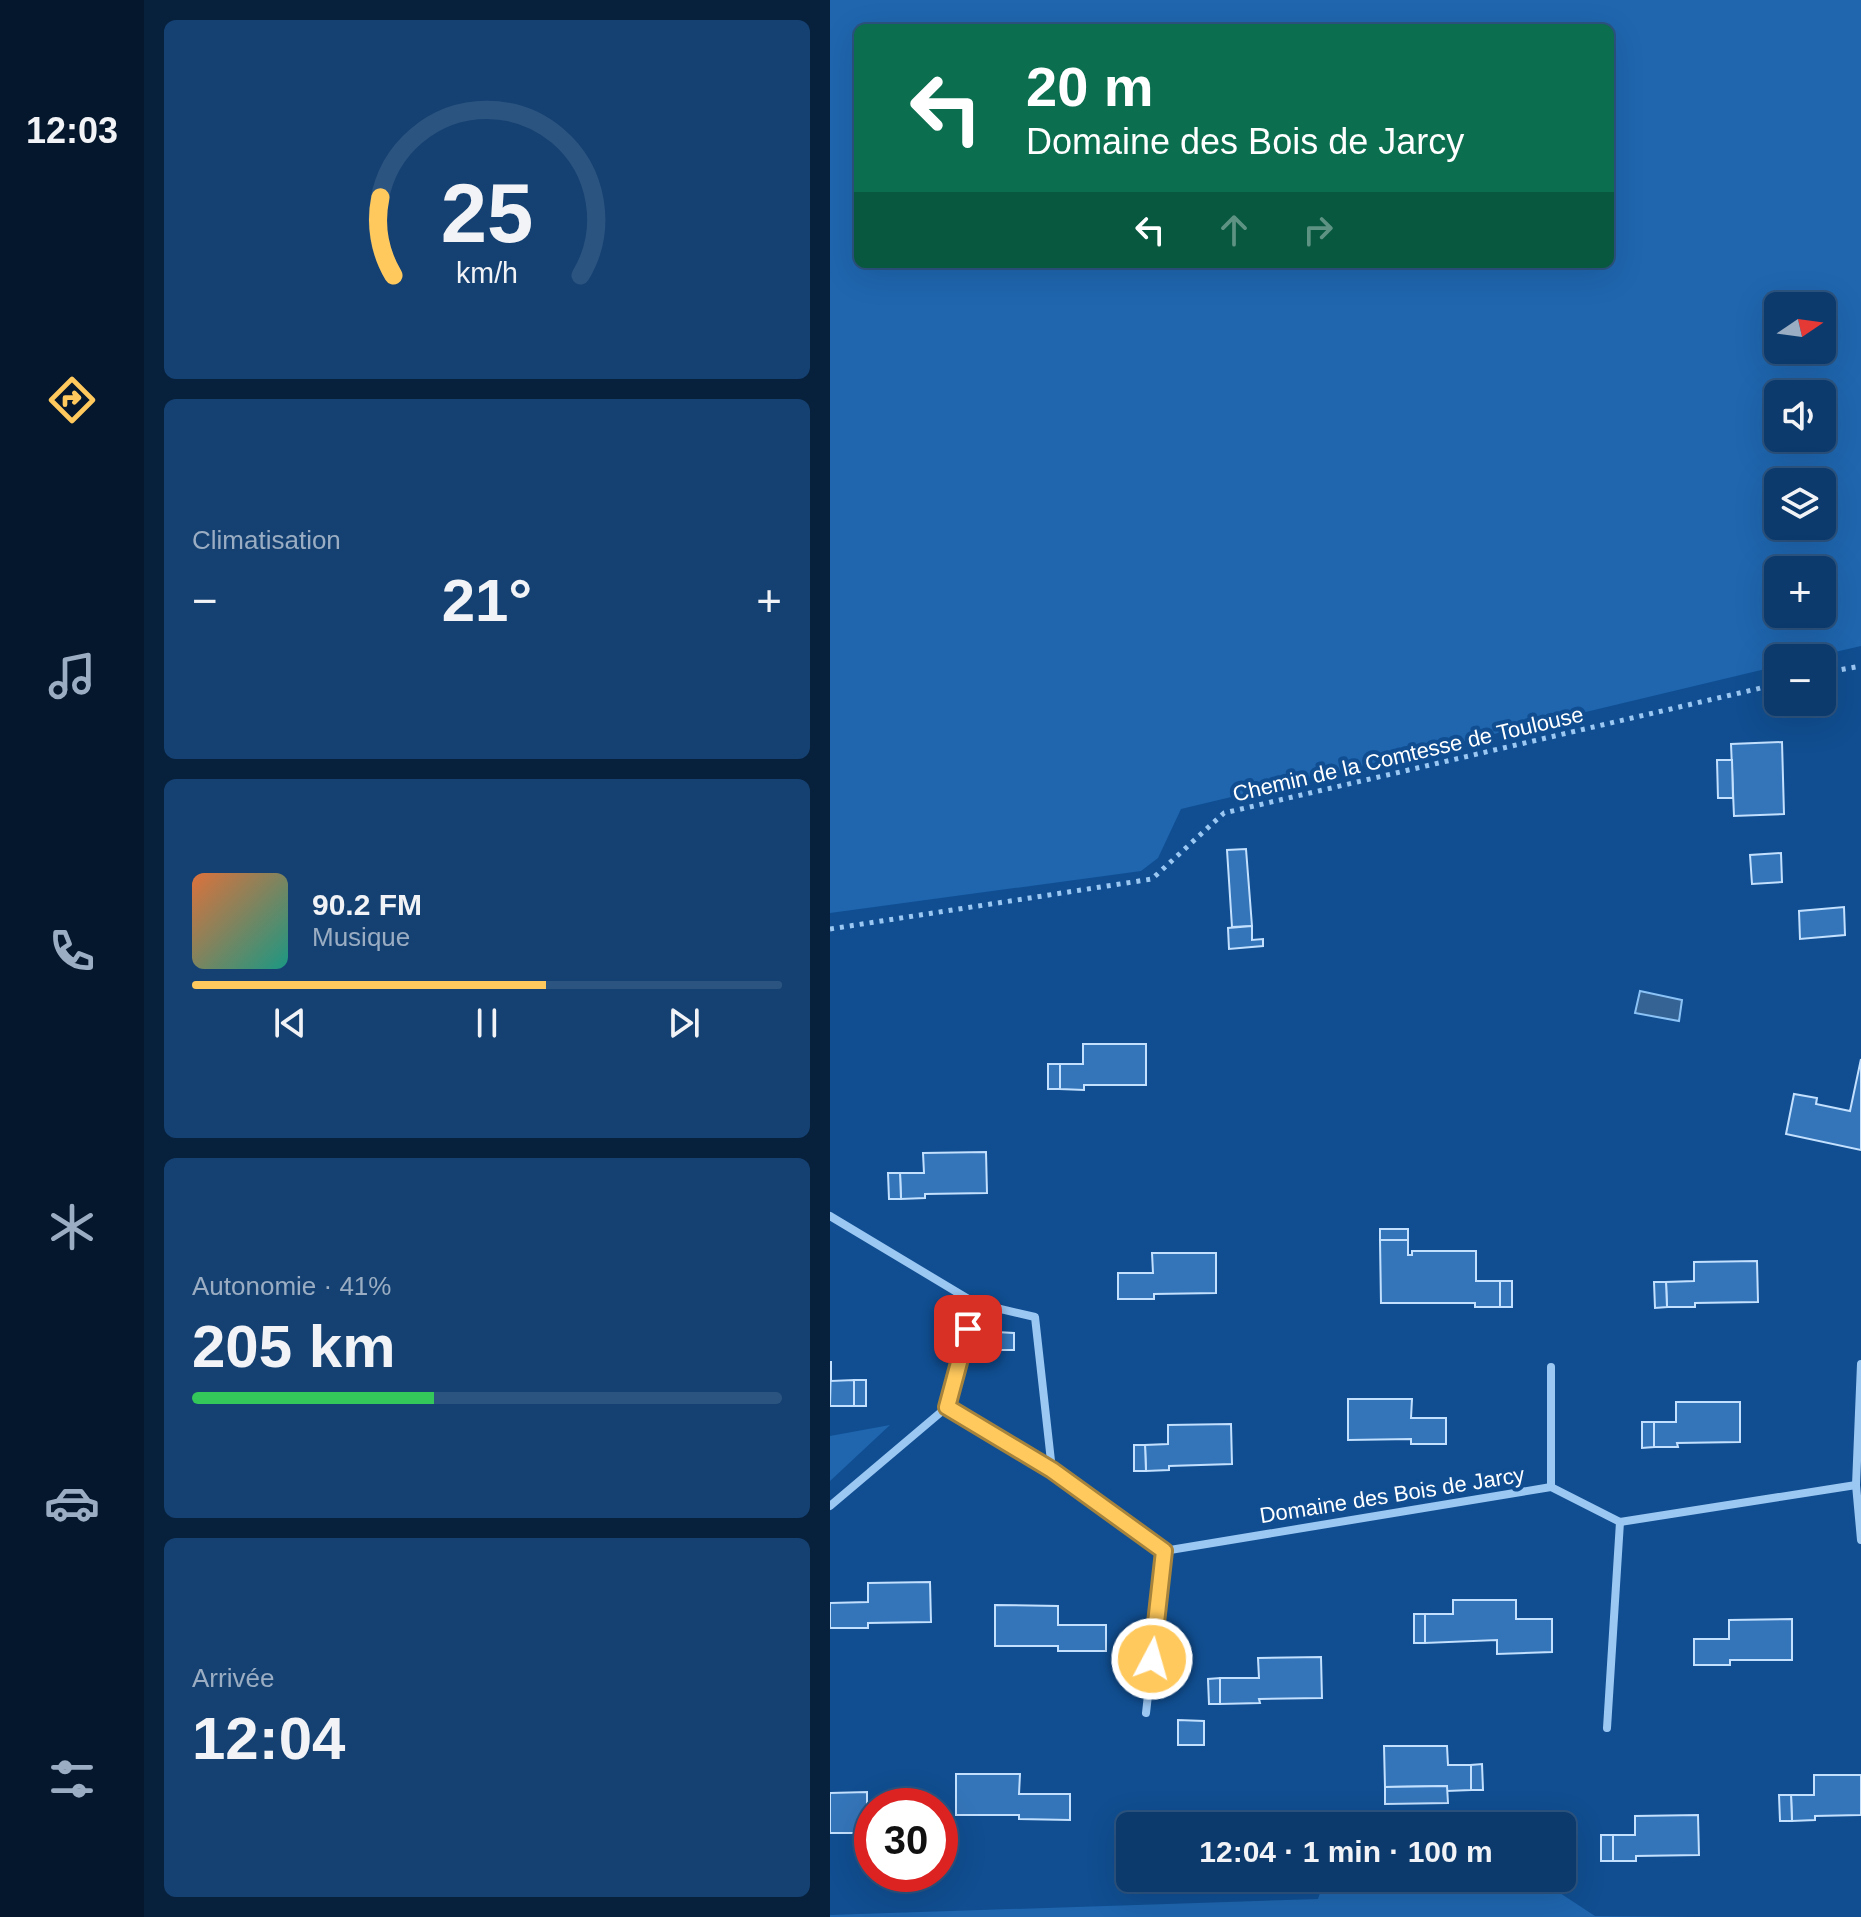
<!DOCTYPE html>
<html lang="fr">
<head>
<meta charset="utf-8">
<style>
	:root { --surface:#0c3a6d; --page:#154172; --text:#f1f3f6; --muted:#9aadc2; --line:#2c5480; --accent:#ffc95d }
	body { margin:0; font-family:Arial,sans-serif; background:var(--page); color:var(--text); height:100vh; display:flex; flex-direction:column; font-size:30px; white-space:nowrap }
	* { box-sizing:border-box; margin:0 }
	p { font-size:26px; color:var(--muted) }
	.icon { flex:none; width:44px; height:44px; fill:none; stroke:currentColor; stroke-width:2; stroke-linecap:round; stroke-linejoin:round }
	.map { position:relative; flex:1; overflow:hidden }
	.side { display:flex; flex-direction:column; gap:20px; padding:20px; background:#07203c; width:686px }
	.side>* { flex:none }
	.banner { position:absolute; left:24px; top:24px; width:760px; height:244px; border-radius:12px; box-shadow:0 8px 32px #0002,0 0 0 2px var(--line); background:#0b6e4f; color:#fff; overflow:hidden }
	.needle { width:52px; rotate:77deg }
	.fabs { position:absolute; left:934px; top:292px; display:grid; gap:16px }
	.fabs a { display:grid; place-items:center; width:72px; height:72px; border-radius:12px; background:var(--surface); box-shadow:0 8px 32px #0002,0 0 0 2px var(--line); font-size:40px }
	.speed { position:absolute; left:24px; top:1788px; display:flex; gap:16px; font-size:40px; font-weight:700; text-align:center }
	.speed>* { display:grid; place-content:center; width:104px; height:104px; border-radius:50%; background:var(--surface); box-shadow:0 8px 32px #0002,0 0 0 2px var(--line); line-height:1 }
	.speed .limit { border:12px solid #d22; background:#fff; color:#111 }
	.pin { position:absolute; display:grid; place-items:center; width:68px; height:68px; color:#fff; margin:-34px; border-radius:16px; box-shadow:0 4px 12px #0006 }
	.me { position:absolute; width:88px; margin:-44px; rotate:6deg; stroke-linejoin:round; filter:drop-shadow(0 0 6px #0008) }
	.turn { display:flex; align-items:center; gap:28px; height:168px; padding:0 40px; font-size:36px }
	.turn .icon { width:104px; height:104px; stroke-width:2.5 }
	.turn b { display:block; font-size:56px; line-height:68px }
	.lanes { display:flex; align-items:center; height:76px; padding:0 40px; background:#0003; justify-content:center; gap:40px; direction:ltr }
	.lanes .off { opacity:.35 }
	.big { font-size:60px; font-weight:800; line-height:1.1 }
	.side .tile { flex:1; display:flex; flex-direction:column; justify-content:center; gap:12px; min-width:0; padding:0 28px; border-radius:12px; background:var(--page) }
	.side .dial { align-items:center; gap:0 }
	.dial svg { height:208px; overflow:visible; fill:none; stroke:var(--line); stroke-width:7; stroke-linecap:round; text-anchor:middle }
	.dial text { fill:var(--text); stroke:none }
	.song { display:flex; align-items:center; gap:24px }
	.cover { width:96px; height:96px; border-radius:12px; background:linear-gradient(135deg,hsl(20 70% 55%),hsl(170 70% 35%)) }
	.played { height:8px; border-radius:4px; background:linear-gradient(90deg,var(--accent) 60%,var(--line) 60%) }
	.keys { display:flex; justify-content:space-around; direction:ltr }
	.heat { display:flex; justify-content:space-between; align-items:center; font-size:44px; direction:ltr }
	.charge { height:12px; border-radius:6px; background:linear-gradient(90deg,#34c759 41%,var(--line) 0) }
	.trip { position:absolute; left:286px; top:1812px; width:460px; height:80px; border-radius:12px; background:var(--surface); box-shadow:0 8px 32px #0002,0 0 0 2px var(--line); font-weight:800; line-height:80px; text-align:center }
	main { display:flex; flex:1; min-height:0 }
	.dock { display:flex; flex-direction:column; width:144px; justify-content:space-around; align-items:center; background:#05172c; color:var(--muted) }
	.dock .icon { width:56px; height:56px }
	.dock .current { color:var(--accent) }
	.dock b { font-size:36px; color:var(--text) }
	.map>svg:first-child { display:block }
	.green { fill:#1f66af; fill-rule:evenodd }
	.water { fill:#356394; stroke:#8cc3f7; stroke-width:2 }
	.building { fill:#3475b9; stroke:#c3e0fe; stroke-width:2 }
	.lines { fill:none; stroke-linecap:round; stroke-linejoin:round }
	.path { stroke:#9bc7f3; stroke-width:5; stroke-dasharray:4 6; stroke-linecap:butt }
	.minor { stroke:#9bc7f3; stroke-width:8 }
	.route-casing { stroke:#a6833c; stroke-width:20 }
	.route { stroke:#ffc95d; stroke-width:14 }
	.labels { text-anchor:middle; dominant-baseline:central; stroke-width:8; stroke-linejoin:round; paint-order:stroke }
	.street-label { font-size:22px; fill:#fff; stroke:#104e91 }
</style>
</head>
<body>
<main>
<nav class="dock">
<b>12:03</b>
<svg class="icon current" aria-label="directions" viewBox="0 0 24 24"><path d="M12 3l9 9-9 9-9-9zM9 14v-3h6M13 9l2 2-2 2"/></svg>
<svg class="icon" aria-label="music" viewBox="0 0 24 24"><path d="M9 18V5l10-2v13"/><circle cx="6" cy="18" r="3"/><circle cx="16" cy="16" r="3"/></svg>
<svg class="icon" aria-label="phone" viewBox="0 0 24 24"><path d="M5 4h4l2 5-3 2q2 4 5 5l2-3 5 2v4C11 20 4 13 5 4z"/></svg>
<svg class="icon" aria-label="climate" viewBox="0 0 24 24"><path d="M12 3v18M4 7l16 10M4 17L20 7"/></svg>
<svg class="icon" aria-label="car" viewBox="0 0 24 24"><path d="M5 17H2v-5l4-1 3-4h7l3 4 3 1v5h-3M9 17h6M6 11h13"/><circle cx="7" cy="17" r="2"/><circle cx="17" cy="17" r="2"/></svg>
<svg class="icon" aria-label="filters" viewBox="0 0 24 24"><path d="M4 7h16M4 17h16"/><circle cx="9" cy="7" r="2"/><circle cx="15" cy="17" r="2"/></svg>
</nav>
<section class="side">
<div class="tile dial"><svg viewBox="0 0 100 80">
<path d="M14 69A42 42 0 1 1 86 69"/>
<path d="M14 69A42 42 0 0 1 9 39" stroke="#ffc95d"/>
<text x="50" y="56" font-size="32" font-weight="700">25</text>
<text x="50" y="72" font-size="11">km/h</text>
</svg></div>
<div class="tile"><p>Climatisation</p>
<div class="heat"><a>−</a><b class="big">21°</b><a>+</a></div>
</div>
<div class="tile">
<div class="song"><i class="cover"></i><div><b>90.2 FM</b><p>Musique</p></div></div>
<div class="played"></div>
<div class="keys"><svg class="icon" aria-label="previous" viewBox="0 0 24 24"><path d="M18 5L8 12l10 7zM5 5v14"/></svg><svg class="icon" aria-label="pause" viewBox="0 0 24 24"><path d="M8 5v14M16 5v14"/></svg><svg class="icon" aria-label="next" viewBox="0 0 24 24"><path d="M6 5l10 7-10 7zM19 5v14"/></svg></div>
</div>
<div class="tile"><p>Autonomie · 41%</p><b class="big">205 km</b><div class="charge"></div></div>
<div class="tile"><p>Arrivée</p><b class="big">12:04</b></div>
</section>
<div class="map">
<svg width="1031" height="1917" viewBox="0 0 1031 1917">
	<rect width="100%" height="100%" fill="#104e91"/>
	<!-- green -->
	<g class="green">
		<path d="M0,0H1031V646L979,658H948V666L351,809L328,858L311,871L0,913ZM28,28H780V264H28ZM948,306H992V350H948ZM948,394H992V438H948ZM948,482H992V526H948ZM948,570H992V614H948Z"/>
		<polygon points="60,1425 0,1481 0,1436"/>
		<polygon points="495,1878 707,1878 765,1916 866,1917 0,1917 0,1915 488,1899"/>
	</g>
	<!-- water -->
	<polygon class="water" points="810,991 852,1000 849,1021 805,1013"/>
	<!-- building -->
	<g class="building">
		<polygon points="952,742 954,814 904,816 901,744"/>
		<polygon points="887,760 902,760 903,798 888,798"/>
		<polygon points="416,849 422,926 402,927 397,850"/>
		<polygon points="951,853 952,882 922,884 920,855"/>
		<polygon points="1014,907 1015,935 970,939 969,911"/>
		<polygon points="422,926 422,940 433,939 433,946 399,949 398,928"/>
		<polygon points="253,1044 316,1044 316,1085 254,1085 254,1090 230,1089 230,1064 253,1064"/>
		<polygon points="1031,1059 1031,1150 956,1134 964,1094 987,1098 986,1104 1020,1111"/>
		<rect x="218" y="1064" width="12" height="25"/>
		<polygon points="156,1152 157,1193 95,1194 95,1198 71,1199 70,1173 94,1173 93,1153"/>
		<polygon points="58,1173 70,1173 71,1199 59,1199"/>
		<rect x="550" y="1229" width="28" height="11"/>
		<polygon points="550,1240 578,1240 578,1255 582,1255 582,1251 646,1251 646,1281 670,1281 670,1307 645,1307 645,1303 551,1303"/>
		<polygon points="322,1253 386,1253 386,1293 324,1294 324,1299 288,1299 288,1273 323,1273"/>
		<polygon points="927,1261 928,1302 865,1303 865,1307 837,1307 836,1282 864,1281 864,1262"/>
		<rect x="670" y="1281" width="12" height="26"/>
		<polygon points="824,1282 836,1282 837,1307 825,1308"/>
		<polygon points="166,1332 184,1333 184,1350 165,1350"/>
		<polygon points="1,1361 1,1381 24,1380 24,1406 0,1406"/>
		<rect x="24" y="1380" width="12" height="26"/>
		<polygon points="518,1399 582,1399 581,1418 616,1418 616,1444 581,1444 581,1439 518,1440"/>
		<polygon points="846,1402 910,1402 910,1442 847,1443 848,1447 824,1447 824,1422 846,1422"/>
		<polygon points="812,1422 824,1422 824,1447 812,1448"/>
		<polygon points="401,1424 402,1464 339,1466 339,1470 316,1471 315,1445 338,1444 338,1425"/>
		<polygon points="304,1445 315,1445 316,1471 304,1471"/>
		<polygon points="100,1582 101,1622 38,1623 38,1628 0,1628 0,1603 38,1602 38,1583"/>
		<polygon points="623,1600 686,1600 686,1619 722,1619 722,1652 667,1654 667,1640 595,1643 595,1614 623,1614"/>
		<polygon points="165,1605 228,1606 228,1625 276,1625 276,1651 228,1651 228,1646 165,1646"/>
		<rect x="584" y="1614" width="11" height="29"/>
		<polygon points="962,1619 962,1660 900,1660 900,1665 864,1665 864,1639 899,1639 899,1620"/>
		<polygon points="491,1657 492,1698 429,1699 430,1703 390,1704 390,1678 429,1678 428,1658"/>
		<polygon points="390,1678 390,1704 379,1704 378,1679"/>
		<polygon points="348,1720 374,1721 374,1745 348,1745"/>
		<polygon points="554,1746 617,1746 618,1765 641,1765 641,1790 617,1791 617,1786 555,1787"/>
		<polygon points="652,1764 653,1790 641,1790 641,1765"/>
		<polygon points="126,1774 190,1774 189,1794 240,1794 240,1820 189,1819 189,1815 126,1815"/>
		<polygon points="984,1775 1031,1775 1031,1815 985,1816 985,1820 962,1821 961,1795 984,1795"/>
		<polygon points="617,1786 618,1803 555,1804 555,1787"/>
		<polygon points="37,1792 37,1833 0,1833 0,1793"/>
		<polygon points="949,1795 961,1795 962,1821 950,1821"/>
		<polygon points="339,1814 403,1814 403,1826 340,1826"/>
		<polygon points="868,1815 869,1855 806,1856 806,1861 783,1861 783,1835 805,1835 805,1816"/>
		<rect x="771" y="1835" width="12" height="26"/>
	</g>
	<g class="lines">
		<!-- path -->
		<g class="path">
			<polyline points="992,673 1031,666"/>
			<polyline points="0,929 322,879 394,813 948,684"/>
		</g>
		<!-- minor -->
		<g class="minor">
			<polyline points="0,1216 145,1303 205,1317 222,1470 334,1551"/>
			<polyline points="1031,1364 1026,1485 1031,1540"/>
			<polyline points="117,1407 145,1303"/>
			<polyline points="721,1487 721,1367"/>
			<polyline points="0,1506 117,1407 222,1470"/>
			<polyline points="316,1713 334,1551 721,1487 790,1522 1026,1485"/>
			<polyline points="777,1728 790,1522"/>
		</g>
	</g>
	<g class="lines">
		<defs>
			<polyline id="route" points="138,1329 117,1407 222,1470 334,1551 322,1659"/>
		</defs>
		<!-- route casing -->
		<use href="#route" class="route-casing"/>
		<!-- route -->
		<use href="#route" class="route"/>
	</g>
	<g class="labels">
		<!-- street labels -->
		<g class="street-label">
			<text transform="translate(578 754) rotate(-13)">Chemin de la Comtesse de Toulouse</text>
			<text transform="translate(562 1495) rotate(-9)">Domaine des Bois de Jarcy</text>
		</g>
	</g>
</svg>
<div class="fabs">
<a><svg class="needle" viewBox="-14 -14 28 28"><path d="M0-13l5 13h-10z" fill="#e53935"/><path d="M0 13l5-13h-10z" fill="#9aadc2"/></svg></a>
<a><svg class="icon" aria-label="sound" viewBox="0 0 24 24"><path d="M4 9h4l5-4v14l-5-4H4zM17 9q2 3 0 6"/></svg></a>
<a><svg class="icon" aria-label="layers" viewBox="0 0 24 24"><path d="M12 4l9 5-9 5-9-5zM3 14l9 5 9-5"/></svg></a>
<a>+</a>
<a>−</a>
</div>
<div class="speed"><div class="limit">30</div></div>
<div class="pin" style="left:138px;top:1329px;background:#d93025"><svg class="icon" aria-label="arrive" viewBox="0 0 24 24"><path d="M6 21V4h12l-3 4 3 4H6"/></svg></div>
<svg class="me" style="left:322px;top:1659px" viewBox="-20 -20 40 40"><circle r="17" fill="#ffc95d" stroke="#fff" stroke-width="3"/><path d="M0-11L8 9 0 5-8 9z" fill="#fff"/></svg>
<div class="trip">12:04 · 1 min · 100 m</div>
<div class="banner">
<div class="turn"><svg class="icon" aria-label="left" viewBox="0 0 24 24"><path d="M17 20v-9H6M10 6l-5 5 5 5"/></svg><div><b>20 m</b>Domaine des Bois de Jarcy</div></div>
<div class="lanes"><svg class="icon" aria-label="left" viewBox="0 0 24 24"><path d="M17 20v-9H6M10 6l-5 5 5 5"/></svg><svg class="icon off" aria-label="ahead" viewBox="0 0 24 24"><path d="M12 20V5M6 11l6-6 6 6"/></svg><svg class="icon off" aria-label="right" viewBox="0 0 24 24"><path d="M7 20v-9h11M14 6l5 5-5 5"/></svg></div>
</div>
</div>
</main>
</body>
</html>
